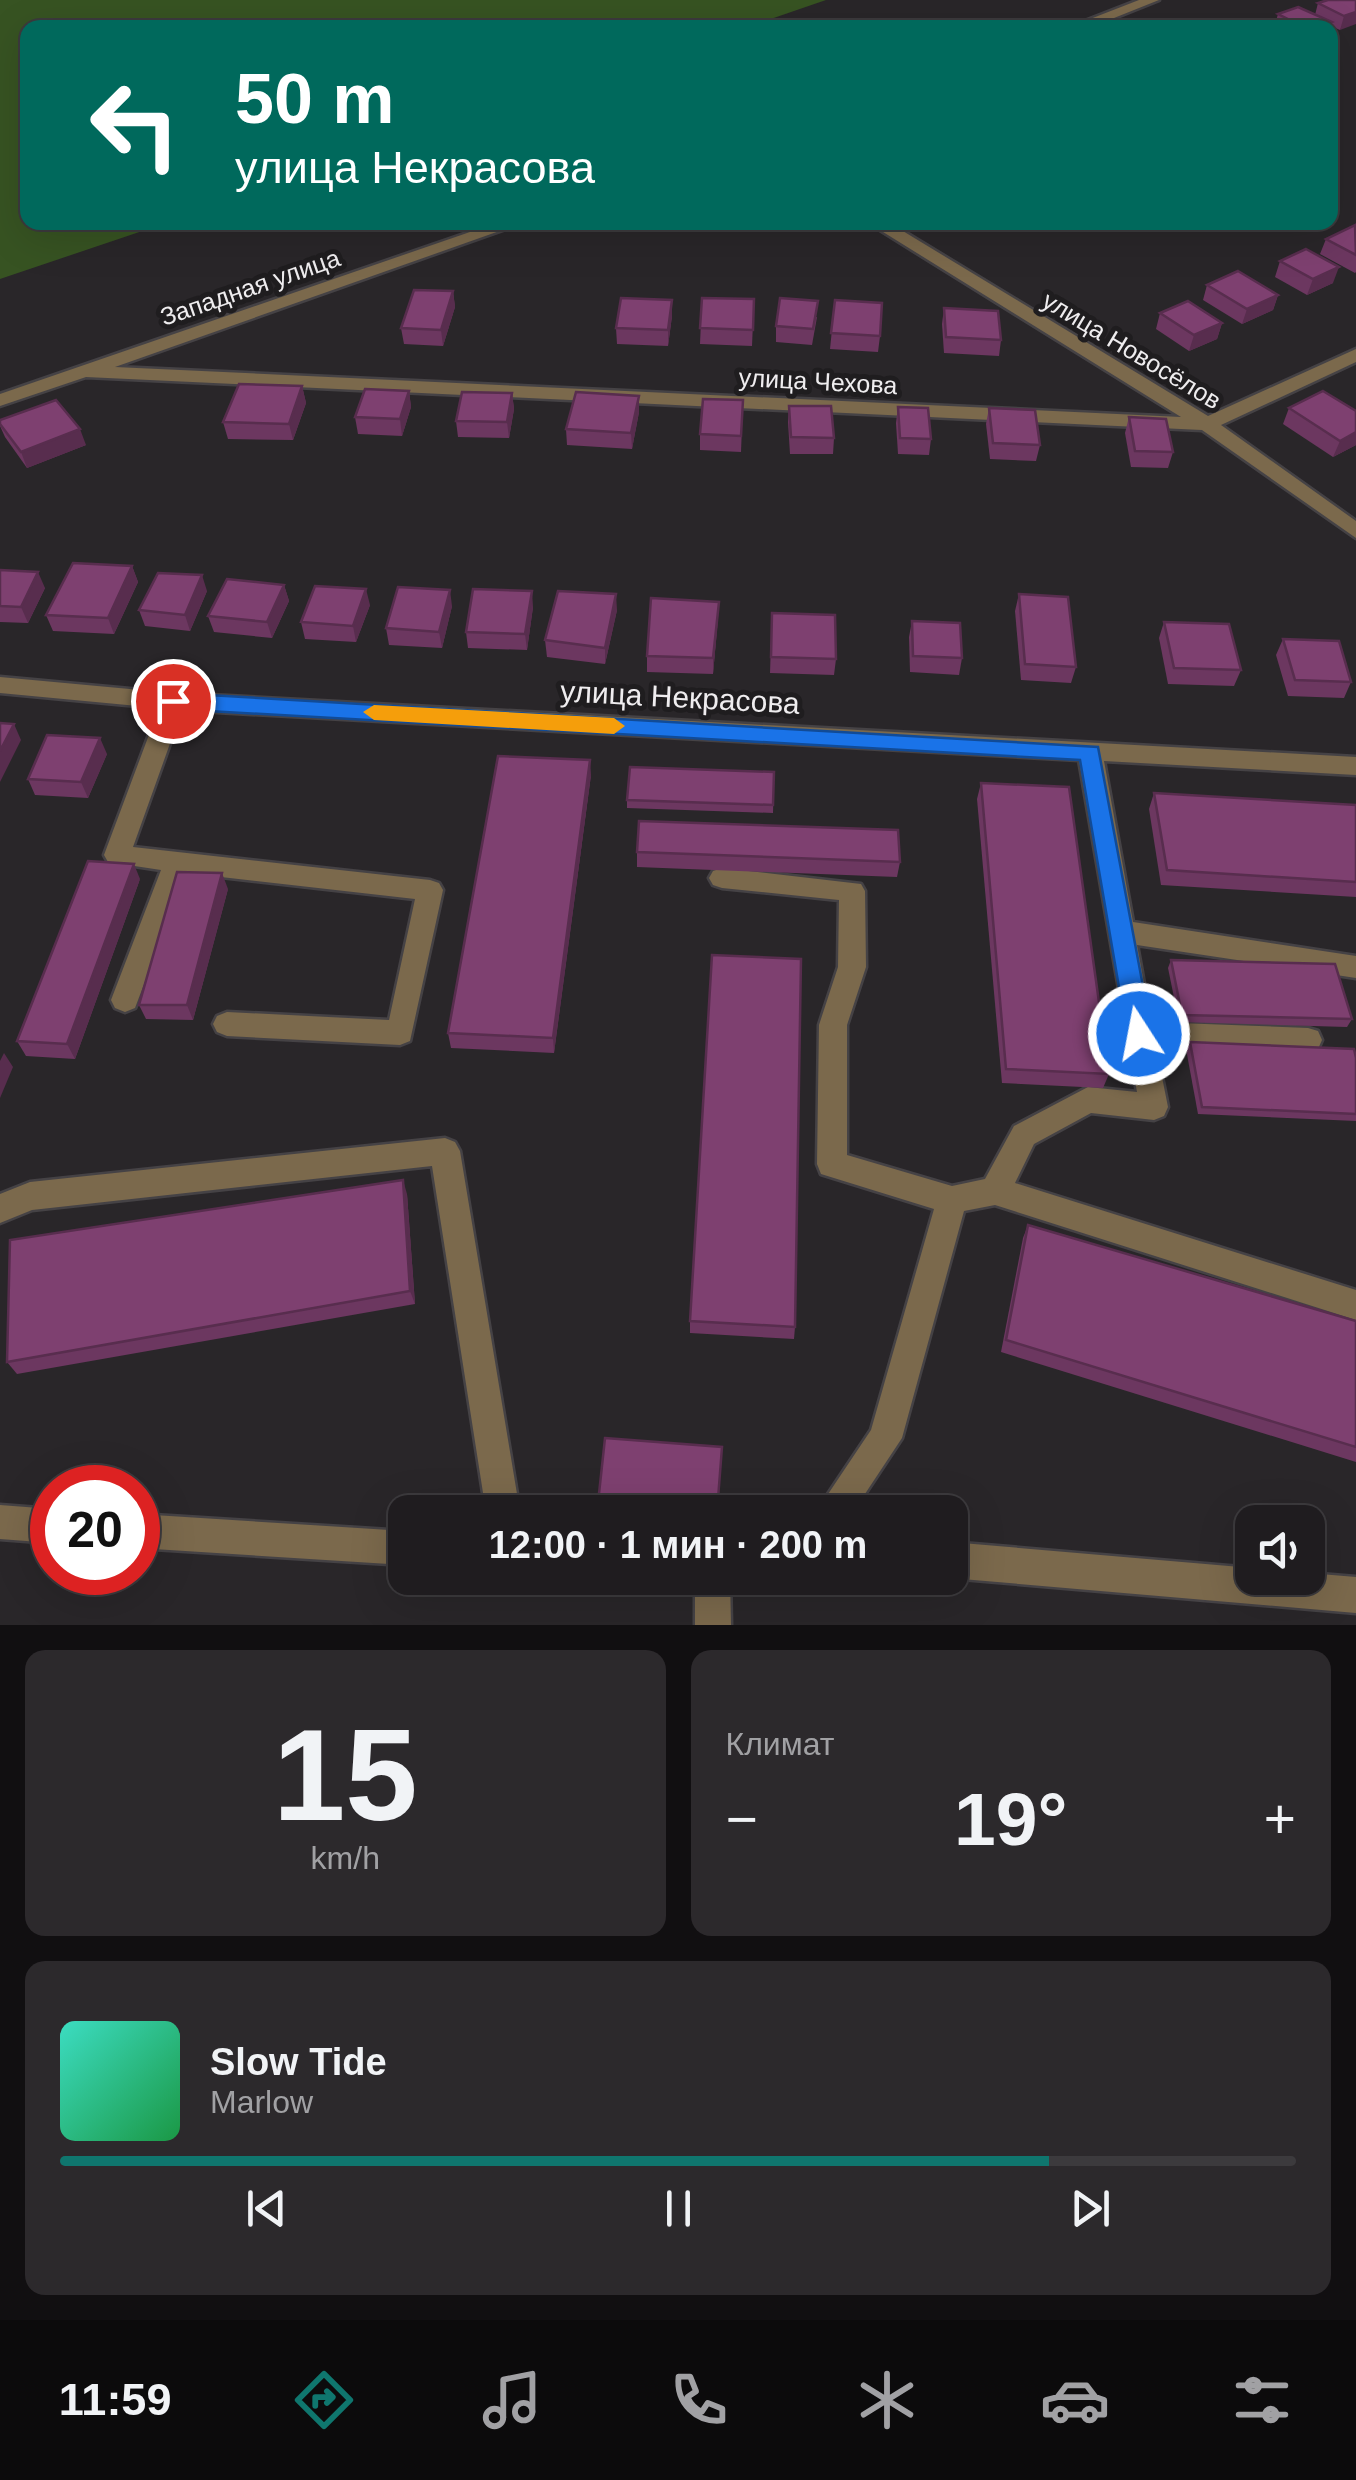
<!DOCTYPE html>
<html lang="ru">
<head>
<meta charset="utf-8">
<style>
	:root { --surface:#1f1c1f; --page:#2c292c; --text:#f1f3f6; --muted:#a1a1a4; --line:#3c3a3d; --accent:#0f766e }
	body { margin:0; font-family:Helvetica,sans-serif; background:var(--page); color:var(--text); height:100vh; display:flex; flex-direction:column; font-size:38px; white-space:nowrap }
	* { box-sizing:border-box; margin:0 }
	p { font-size:32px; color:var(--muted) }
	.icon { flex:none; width:55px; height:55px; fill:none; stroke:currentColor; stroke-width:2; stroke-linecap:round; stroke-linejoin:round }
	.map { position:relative; height:1625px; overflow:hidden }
	.drawer { display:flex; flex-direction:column; gap:25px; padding:25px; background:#110f11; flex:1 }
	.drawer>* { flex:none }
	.banner { position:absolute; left:20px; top:20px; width:1318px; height:210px; border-radius:20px; box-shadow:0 10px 40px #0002,0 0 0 2px var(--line); background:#00695c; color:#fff; overflow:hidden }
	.fabs { position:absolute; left:1235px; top:1505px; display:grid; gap:20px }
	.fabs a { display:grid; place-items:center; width:90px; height:90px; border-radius:20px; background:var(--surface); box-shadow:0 10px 40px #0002,0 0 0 2px var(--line); font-size:50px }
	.speed { position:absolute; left:30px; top:1465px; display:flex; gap:20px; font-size:50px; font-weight:700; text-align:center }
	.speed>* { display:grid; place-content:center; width:130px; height:130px; border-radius:50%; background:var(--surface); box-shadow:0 10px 40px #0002,0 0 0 2px var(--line); line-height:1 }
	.speed .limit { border:15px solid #d22; background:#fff; color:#111 }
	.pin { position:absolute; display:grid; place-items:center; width:85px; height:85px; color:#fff; margin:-42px; border:5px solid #fff; border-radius:50%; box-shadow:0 2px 10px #0007 }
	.me { position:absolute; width:110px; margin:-55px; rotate:349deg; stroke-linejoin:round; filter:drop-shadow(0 0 8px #0008) }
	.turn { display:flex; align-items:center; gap:35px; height:210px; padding:0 50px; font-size:45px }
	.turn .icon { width:130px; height:130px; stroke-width:2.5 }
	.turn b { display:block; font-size:70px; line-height:85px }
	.big { font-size:75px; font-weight:600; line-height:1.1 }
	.drawer .widget { flex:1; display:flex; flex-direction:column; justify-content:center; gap:15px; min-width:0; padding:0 35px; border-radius:20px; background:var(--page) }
	.drawer .dial { align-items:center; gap:0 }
	.dial b { font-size:130px; line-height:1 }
	.song { display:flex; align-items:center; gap:30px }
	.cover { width:120px; height:120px; border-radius:15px; background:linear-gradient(135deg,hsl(170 70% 55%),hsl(140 70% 35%)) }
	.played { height:10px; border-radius:5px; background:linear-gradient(90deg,var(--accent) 80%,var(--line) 80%) }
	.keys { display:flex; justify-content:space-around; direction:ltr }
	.heat { display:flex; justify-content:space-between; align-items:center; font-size:55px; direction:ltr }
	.drawer .tiles { flex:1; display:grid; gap:25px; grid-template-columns:1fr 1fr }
	.widget:last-child { grid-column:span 2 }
	.trip { position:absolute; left:388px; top:1495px; width:580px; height:100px; border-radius:20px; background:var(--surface); box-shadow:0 10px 40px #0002,0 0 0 2px var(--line); font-weight:600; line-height:100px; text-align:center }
	.tabs { display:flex; height:160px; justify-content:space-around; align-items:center; background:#0c0b0c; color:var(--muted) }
	.tabs .icon { width:70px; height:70px }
	.tabs .on { color:var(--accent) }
	.tabs b { font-size:45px; color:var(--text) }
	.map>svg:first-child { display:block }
	.green { fill:#375322 }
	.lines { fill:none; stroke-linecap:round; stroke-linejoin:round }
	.minor-casing { stroke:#454245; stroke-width:5 }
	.minor { fill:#7b694c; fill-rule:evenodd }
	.wall { fill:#6c3760 }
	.shaded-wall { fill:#582d4e }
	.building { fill:#7e4070; stroke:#582d4e; stroke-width:2.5 }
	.route { fill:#1a73e8; stroke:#114b97; stroke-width:2.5 }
	.slow { fill:#f59e0b }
	.labels { text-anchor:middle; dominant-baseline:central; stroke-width:10; stroke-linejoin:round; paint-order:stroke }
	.far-street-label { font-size:25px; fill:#efedef; stroke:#1f1d1f }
	.street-label { font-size:30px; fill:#efedef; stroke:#1f1d1f }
</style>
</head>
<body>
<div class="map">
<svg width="1356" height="1625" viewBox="0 0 1356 1625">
	<rect width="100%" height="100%" fill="#292629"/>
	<!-- green -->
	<polygon class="green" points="0,0 826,0 745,28 28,28 28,222 166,223 0,279"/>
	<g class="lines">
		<defs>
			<g id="minor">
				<polygon points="1139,0 1159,0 1089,28 1067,28"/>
				<polygon points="499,222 525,222 115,367 1181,417 867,222 888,222 1208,416 1356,349 1356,362 1221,425 1356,521 1356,538 1202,430 86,377 0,406 0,394"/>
				<polygon points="0,677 173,693 1356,757 1356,775 1104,761 1133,922 1356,956 1356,978 1137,945 1151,1022 1308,1028 1318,1031 1322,1040 1318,1049 1308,1052 1156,1047 1168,1107 1164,1116 1154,1120 1091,1113 1034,1144 1015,1183 1356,1290 1356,1320 995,1205 964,1211 902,1438 853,1512 816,1512 871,1430 934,1209 821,1174 817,1164 819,1025 838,967 839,900 722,888 713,885 709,878 713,871 722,868 861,884 865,891 866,967 847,1025 847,1155 952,1186 985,1179 1014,1126 1088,1087 1137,1092 1079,760 182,710 133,847 430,880 439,883 443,890 410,1041 400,1045 227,1036 217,1032 213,1024 217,1016 227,1012 389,1020 415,899 186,873 135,1008 125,1012 115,1008 111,1000 161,870 108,862 104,855 159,708 0,693"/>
				<polygon points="445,1138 455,1142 460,1151 520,1512 486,1512 432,1166 32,1210 0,1223 0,1194 30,1182"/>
				<polygon points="0,1505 52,1509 52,1543 0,1539"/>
				<polygon points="138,1514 405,1531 405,1565 138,1548"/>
				<polygon points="950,1542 1252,1568 1252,1578 1308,1578 1308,1573 1356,1577 1356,1613 950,1578"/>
				<polygon points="695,1578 730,1578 731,1625 695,1625"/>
			</g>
		</defs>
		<!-- minor casing -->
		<use href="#minor" class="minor-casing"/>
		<!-- minor -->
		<use href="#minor" class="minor"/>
	</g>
	<!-- wall -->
	<g class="wall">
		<polygon points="1356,0 1340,30 1331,26 1330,28 1274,28 1278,14 1315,15 1318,3"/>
		<polygon points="1356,225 1356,272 1355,273 1320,254 1326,239"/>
		<polygon points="1280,261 1333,283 1307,295 1275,277"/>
		<polygon points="1207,285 1278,295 1273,310 1242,324 1203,300"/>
		<polygon points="453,291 455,307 443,346 404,344 401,328"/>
		<polygon points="702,298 754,299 752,346 700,344"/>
		<polygon points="672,300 672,316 668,346 617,344 616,328"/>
		<polygon points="835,300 880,336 878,352 830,349"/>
		<polygon points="944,308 1001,340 999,356 944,353 942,324"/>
		<polygon points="1160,313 1222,323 1217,339 1189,351 1156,329"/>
		<polygon points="817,317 812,345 776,342 776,326"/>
		<polygon points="302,386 306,403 293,440 228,439 223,422"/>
		<polygon points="409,391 411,407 402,436 358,434 355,417"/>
		<polygon points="512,393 514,409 509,438 458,437 456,421"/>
		<polygon points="743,400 741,452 700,450 700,434"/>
		<polygon points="789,406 834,438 833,454 790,454 788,422"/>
		<polygon points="898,407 931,439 929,455 898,454 896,423"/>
		<polygon points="989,408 1040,445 1036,461 990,459 986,424"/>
		<polygon points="1289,408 1356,411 1356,445 1333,457 1283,424"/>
		<polygon points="639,412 632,449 567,445 566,429"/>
		<polygon points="1129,417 1173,452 1168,468 1131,467 1125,433"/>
		<polygon points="0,420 86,445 27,468 5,437 0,426"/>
		<polygon points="132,566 138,582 114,634 53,631 46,615"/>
		<polygon points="0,570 45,588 28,623 0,622"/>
		<polygon points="284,585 289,601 272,638 214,632 208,616"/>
		<polygon points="207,591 190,631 145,626 139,610"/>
		<polygon points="1019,594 1076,667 1071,683 1021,680 1015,611"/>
		<polygon points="370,605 356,642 305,639 301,622"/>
		<polygon points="452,606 442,648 389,645 386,628"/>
		<polygon points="533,607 527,650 468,648 466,632"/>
		<polygon points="617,610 605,664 547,657 545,640"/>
		<polygon points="772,613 836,659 834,675 770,673"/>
		<polygon points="718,618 713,674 647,672 647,656"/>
		<polygon points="912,621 962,658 959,675 910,672 909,637"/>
		<polygon points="1164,622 1241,670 1234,686 1168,684 1159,638"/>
		<polygon points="1283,639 1351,682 1344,698 1288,696 1276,655"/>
		<polygon points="107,754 88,798 35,795 28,779"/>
		<polygon points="774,772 773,813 627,808 627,800"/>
		<polygon points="591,775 554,1053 451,1048 448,1033"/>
		<polygon points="981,783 1109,1074 1103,1088 1002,1083 977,799"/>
		<polygon points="1154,793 1356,805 1356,897 1161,885 1149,809"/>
		<polygon points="637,852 900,862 897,877 637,867"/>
		<polygon points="140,879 75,1059 26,1056 17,1041"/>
		<polygon points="228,889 193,1020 146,1019 139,1005"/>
		<polygon points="1171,960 1352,1019 1347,1027 1179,1022 1168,968"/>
		<polygon points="1190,1042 1356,1058 1356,1121 1198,1114 1186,1049"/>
		<polygon points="407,1194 415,1304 17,1374 7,1362"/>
		<polygon points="1028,1225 1356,1321 1356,1462 1001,1352 1023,1238"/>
		<polygon points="690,1321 795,1327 794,1339 690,1333"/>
	</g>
	<!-- shaded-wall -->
	<g class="shaded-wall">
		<polygon points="1356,12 1356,24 1340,30 1344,16"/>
		<polygon points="1339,267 1333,283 1307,295 1313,279"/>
		<polygon points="453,291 455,307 443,346 441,330"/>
		<polygon points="1278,295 1273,310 1242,324 1247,309"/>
		<polygon points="672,300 672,316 668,346 668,330"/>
		<polygon points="1222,323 1217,339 1189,351 1194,335"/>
		<polygon points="302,386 306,403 293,440 289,424"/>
		<polygon points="409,391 411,407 402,436 400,419"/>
		<polygon points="512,393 514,409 509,438 507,422"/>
		<polygon points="639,396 639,412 632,449 631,433"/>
		<polygon points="80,429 86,445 27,468 21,452"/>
		<polygon points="1356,432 1356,445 1333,457 1340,441"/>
		<polygon points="132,566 138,582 114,634 108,618"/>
		<polygon points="38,572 45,588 28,623 21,607"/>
		<polygon points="202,575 207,591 190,631 185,615"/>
		<polygon points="284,585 289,601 272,638 267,622"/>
		<polygon points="366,589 370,605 356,642 353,626"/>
		<polygon points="450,590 452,606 442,648 439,632"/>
		<polygon points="532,591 533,607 527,650 525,634"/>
		<polygon points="616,594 617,610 605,664 605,648"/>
		<polygon points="719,602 718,618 713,674 713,658"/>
		<polygon points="14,724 21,740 0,782 0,751"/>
		<polygon points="100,738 107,754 88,798 81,782"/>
		<polygon points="590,760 591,775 554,1053 553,1038"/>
		<polygon points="134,864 140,879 75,1059 67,1044"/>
		<polygon points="222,873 228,889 193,1020 187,1005"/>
		<polygon points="4,1053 13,1067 0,1098 0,1061"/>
		<polygon points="403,1180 407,1194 415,1304 410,1291"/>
	</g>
	<!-- building -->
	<g class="building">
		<polygon points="1328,0 1356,0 1356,12 1344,16 1318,3"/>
		<polygon points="1298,7 1332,22 1319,28 1306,28 1278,14"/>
		<polygon points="1355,225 1356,255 1326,239"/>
		<polygon points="1306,249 1339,267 1313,279 1280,261"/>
		<polygon points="1238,271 1278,295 1247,309 1207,285"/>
		<polygon points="414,290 453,291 441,330 401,328"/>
		<polygon points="621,298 672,300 668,330 616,328"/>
		<polygon points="702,298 754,299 753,330 700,328"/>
		<polygon points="780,298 818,301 813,329 776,326"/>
		<polygon points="835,300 882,303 880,336 831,333"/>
		<polygon points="1188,301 1222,323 1194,335 1160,313"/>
		<polygon points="944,308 998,311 1001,340 946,337"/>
		<polygon points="239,384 302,386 289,424 223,422"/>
		<polygon points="365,389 409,391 400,419 355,417"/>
		<polygon points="1323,391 1356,411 1356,432 1340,441 1289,408"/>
		<polygon points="462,392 512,393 507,422 456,421"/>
		<polygon points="576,392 639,396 631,433 566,429"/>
		<polygon points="703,399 743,400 741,436 700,434"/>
		<polygon points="56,400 80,429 21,452 0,424 0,420"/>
		<polygon points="789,406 831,406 834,438 791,437"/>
		<polygon points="898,407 928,408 931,439 900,438"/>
		<polygon points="989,408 1035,410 1040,445 993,443"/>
		<polygon points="1129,417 1166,419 1173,452 1135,451"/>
		<polygon points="73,563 132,566 108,618 46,615"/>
		<polygon points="0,570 38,572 21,607 0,606"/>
		<polygon points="158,573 202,575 185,615 139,610"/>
		<polygon points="227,579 284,585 267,622 208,616"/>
		<polygon points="315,586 366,589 353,626 301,622"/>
		<polygon points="398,587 450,590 439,632 386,628"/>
		<polygon points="473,589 532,591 525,634 466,632"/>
		<polygon points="558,591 616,594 605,648 545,640"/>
		<polygon points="1019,594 1068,597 1076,667 1025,664"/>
		<polygon points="651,598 719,602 713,658 647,656"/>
		<polygon points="772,613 835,615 836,659 771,657"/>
		<polygon points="912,621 960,623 962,658 913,656"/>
		<polygon points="1164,622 1229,624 1241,670 1174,668"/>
		<polygon points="1283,639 1339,641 1351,682 1295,680"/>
		<polygon points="0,723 14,724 0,751"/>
		<polygon points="47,735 100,738 81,782 28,779"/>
		<polygon points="498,756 590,760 553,1038 448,1033"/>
		<polygon points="630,767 774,772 773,805 627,800"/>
		<polygon points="981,783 1069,787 1109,1074 1006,1069"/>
		<polygon points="1154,793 1356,805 1356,882 1167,870"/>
		<polygon points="639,821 898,830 900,862 637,852"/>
		<polygon points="88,861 134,864 67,1044 17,1041"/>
		<polygon points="177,872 222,873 187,1005 139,1005"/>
		<polygon points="712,955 801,959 795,1327 690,1321"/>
		<polygon points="1171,960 1335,964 1352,1019 1182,1015"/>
		<polygon points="1190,1042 1354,1049 1356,1058 1356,1114 1202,1107"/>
		<polygon points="403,1180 410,1291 7,1362 10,1240"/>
		<polygon points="1028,1225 1356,1321 1356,1447 1006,1340"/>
		<polygon points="605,1438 722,1447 717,1512 597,1512"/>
	</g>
	<!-- route -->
	<polygon class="route" points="173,693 1098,747 1152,1034 1148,1042 1139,1045 1130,1042 1127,1034 1080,760 173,709 163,701"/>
	<!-- slow -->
	<polygon class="slow" points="374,705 614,718 625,726 614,734 374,720 363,712"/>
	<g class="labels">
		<!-- far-street labels -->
		<g class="far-street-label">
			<text transform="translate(250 287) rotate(-19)">Западная улица</text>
			<text transform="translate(1132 350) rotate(31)">улица Новосёлов</text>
			<text transform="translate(818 381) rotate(3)">улица Чехова</text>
		</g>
		<!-- street labels -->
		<g class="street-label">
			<text transform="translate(680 697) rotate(3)">улица Некрасова</text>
		</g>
	</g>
</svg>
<div class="fabs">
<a><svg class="icon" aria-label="sound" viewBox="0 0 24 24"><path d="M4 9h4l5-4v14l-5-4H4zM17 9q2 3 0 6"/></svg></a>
</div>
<div class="speed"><div class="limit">20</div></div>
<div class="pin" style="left:173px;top:701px;background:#d93025"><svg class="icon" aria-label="arrive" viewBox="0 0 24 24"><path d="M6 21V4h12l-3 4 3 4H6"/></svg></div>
<svg class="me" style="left:1139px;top:1034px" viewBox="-20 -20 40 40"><circle r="17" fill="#1a73e8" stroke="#fff" stroke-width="3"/><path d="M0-11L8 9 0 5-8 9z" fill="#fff"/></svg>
<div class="trip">12:00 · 1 мин · 200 m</div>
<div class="banner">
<div class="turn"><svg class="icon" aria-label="left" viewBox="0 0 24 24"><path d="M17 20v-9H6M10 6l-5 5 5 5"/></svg><div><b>50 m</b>улица Некрасова</div></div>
</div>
</div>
<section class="drawer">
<div class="tiles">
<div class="widget dial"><b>15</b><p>km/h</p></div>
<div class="widget"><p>Климат</p>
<div class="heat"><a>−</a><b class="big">19°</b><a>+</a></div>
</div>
<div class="widget">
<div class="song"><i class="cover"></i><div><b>Slow Tide</b><p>Marlow</p></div></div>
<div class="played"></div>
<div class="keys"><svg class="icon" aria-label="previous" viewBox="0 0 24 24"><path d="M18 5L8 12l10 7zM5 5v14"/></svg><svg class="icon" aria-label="pause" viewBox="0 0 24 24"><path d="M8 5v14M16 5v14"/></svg><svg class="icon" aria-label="next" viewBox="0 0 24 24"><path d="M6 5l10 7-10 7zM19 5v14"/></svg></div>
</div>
</div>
</section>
<nav class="tabs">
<b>11:59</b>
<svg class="icon on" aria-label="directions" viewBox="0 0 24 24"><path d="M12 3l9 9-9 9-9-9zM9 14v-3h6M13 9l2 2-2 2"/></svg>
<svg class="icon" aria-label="music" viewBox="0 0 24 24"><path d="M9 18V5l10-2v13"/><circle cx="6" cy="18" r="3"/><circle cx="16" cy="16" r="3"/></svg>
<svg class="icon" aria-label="phone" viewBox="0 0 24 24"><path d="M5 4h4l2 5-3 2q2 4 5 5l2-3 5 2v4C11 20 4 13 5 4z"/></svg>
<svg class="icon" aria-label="climate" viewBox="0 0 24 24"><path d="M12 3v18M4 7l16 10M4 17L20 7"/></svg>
<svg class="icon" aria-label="car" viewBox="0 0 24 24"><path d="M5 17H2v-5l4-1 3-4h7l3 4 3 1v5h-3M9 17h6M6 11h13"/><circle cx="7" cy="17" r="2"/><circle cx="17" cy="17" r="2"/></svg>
<svg class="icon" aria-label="filters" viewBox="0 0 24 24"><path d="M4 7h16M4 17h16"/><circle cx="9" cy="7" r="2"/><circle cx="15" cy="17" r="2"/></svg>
</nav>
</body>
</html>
